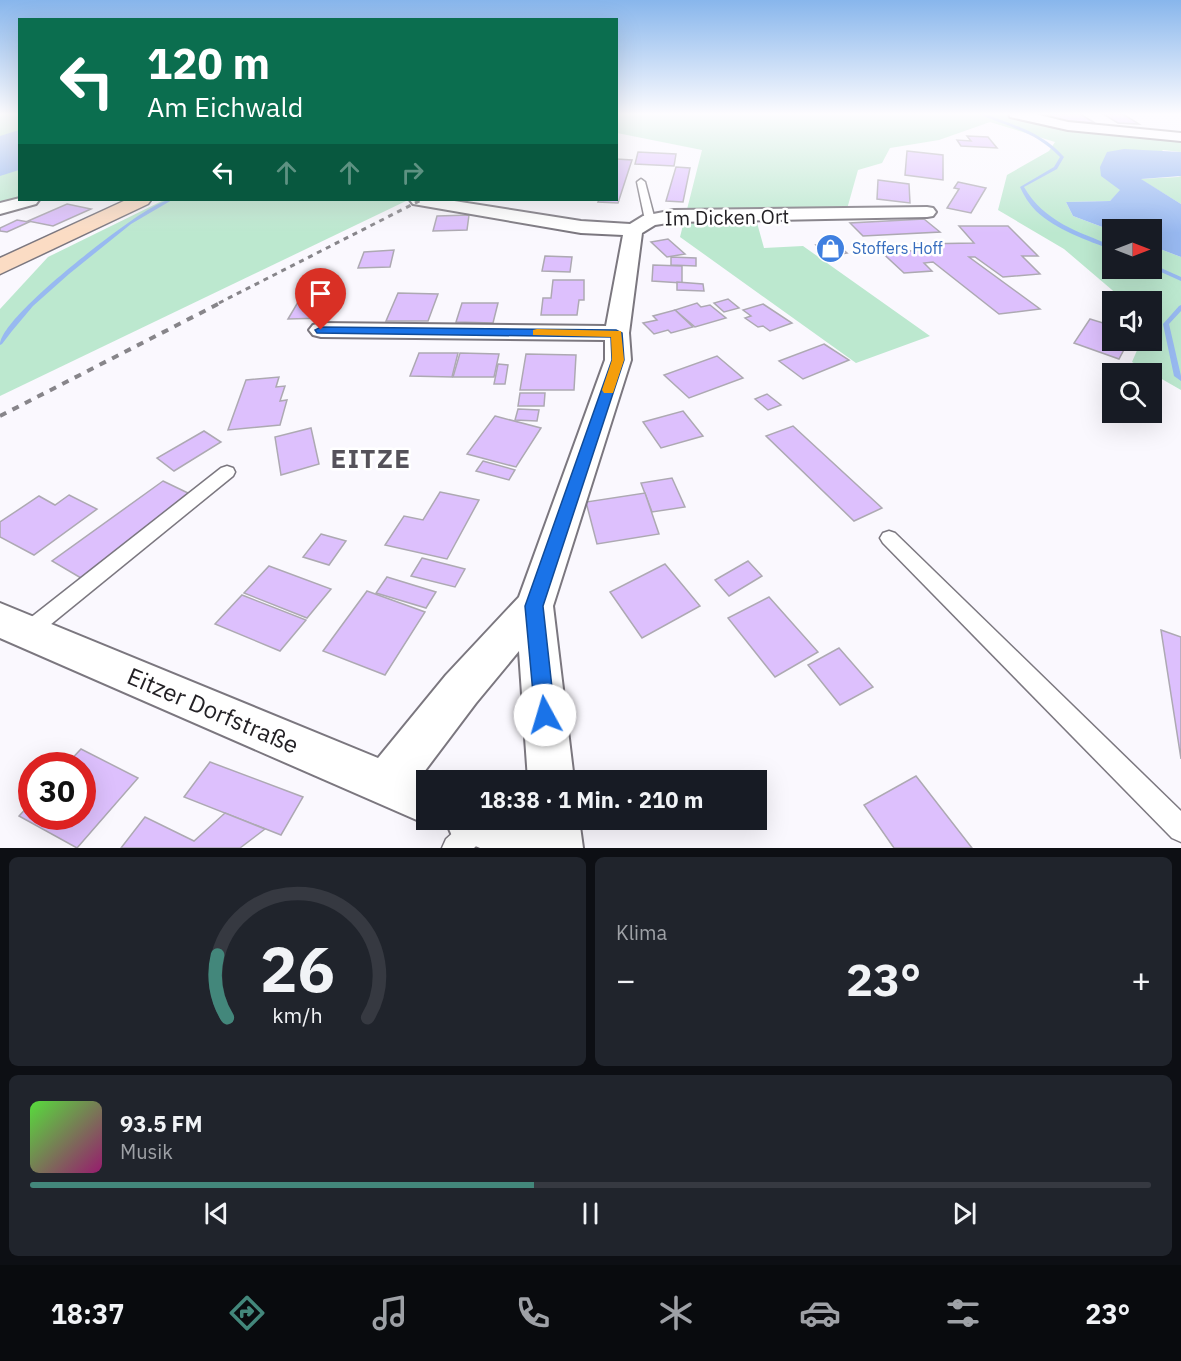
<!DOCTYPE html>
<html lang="de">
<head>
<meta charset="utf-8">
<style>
	:root { --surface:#171b24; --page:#20242c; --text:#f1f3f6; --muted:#9ea1a6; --line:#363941; --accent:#43877b }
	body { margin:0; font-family:"IBM Plex Sans",sans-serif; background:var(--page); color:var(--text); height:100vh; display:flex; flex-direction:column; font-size:22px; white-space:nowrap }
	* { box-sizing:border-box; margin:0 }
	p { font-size:20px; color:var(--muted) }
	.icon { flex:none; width:33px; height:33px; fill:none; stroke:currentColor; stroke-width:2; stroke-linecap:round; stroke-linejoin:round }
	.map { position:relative; height:848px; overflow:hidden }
	.sheet { display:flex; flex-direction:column; gap:9px; padding:9px; background:#0d0f14; flex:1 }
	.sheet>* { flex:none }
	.hud { position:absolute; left:18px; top:18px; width:600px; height:183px; border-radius:0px; box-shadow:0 6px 24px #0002; background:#0b6e4f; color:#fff; overflow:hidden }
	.needle { width:39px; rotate:90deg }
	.fabs { position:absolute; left:1102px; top:219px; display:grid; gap:12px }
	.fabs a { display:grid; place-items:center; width:60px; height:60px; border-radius:0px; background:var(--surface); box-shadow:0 6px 24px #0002; font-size:30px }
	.speed { position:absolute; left:18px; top:752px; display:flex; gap:12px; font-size:30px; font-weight:700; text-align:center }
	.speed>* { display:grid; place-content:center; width:78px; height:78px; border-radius:50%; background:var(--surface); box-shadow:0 6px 24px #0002; line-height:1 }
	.speed .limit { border:9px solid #d22; background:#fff; color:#111 }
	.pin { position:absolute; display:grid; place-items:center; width:51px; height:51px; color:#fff; margin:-62px -26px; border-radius:50% 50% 50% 0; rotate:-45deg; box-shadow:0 0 6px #0007 }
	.pin .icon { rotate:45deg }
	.me { position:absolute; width:66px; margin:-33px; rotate:354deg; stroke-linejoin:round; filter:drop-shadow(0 0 4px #0008) }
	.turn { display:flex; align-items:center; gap:21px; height:126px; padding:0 30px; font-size:27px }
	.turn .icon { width:78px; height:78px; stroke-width:2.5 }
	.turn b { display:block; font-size:42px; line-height:51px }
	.lanes { display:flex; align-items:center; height:57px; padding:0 30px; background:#0003; justify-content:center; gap:30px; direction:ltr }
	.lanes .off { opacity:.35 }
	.big { font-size:45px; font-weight:700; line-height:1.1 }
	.sheet .tile { flex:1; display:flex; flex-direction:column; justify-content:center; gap:9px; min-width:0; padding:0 21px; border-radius:9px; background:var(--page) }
	.sheet .dial { align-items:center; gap:0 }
	.dial svg { height:156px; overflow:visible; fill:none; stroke:var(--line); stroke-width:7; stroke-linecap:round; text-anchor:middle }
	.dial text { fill:var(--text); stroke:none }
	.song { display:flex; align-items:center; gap:18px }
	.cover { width:72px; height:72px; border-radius:9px; background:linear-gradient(135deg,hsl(110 70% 55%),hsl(320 70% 35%)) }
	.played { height:6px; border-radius:3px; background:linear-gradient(90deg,var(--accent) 45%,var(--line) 45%) }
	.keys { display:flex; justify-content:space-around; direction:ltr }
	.heat { display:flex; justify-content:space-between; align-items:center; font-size:33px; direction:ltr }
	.sheet .tiles { flex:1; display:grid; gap:9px; grid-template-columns:1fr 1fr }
	.tile:last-child { grid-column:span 2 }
	.trip { position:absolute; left:416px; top:770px; width:351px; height:60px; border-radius:0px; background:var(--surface); box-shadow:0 6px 24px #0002; font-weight:700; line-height:60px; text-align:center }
	.menu { display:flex; height:96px; justify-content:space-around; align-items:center; background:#090b0e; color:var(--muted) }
	.menu .icon { width:42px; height:42px }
	.menu .selected { color:var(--accent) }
	.menu b { font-size:27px; color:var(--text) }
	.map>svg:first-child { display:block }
	.green { fill:#bce8cf }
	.water { fill:#98b9f1 }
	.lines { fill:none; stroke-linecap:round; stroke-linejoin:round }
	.stream { fill:#98b9f1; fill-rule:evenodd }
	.building { fill:#ddc0fd; stroke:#ada9b2; stroke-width:1.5 }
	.service-casing { stroke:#7b777f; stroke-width:3 }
	.minor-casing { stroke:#7b777f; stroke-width:4 }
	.secondary-casing { stroke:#7b777f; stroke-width:3 }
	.service { fill:#fff; fill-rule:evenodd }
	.minor { fill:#fff; fill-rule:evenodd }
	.secondary { fill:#fbdcc4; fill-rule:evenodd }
	.rail-far1 { stroke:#87858a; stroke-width:3; stroke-dasharray:5 5; stroke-linecap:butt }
	.rail { stroke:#87858a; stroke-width:4; stroke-dasharray:7 7; stroke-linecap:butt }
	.route { fill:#1a73e8; stroke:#114b97; stroke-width:1.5 }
	.slow { fill:#f59e0b }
	.labels { text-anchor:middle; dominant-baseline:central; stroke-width:5; stroke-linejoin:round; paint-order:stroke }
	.far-shop-label { font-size:16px; fill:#366cbe; stroke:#fff; text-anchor:start }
	.street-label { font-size:20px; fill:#232125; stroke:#fff }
	.near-street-label { font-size:24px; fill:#232125; stroke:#fff }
	.district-label { font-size:26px; font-weight:bold; letter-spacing:1.5px; fill:#55525a; stroke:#fff }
</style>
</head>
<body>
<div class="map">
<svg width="1181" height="848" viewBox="0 0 1181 848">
	<rect width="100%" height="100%" fill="#faf8fe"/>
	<!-- green -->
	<g class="green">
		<polygon points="0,114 19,114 19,199 0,205"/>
		<polygon points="616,114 1010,114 1181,139 1181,152 1163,150 1110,201 1066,202 1073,216 1113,231 1113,268 1152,268 1152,246 1181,257 1181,390 1132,362 1141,341 1152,340 1152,302 1125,301 1064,249 998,210 1007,175 1049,151 1055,142 990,122 939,140 890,148 882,163 858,170 847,209 754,212 764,248 803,246 930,336 856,363 680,237 702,150 617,133"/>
		<polygon points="1181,176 1181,204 1140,179 1178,177"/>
		<polygon points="164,200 406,201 0,396 0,309 48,257"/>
	</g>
	<!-- water -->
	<g class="water">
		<polygon points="19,130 19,170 0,176 0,136"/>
		<polygon points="1124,149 1181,152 1181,176 1141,179 1181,204 1181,257 1152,246 1152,230 1113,230 1113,231 1073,216 1066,202 1110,201 1120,190 1101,176 1100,167 1107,152"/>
	</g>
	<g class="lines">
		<!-- stream -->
		<g class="stream">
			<path d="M979,114H985C1014,125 1043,133 1064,157L1057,169L1024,187C1044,222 1079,232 1113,246V250C1088,241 1055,229 1036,211C1029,204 1024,196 1020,187L1054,167L1060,157C1036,132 1009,127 979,114Z"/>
			<path d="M167,200H172L131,224L69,274L33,306L12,331L2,344L0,345C0,319 103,240 128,223C140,214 153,206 167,200Z"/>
			<polygon points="1152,264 1181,277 1181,281 1152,268"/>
			<polygon points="1181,305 1181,311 1169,324 1181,376 1181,381 1174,376 1163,324 1179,306"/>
		</g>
	</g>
	<!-- building -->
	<g class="building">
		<polygon points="1048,114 1080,114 1095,123 1057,120"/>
		<polygon points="1103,114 1123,114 1139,124 1118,123"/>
		<polygon points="967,136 988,137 997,148 961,146 957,140 971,141"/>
		<polygon points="907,151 943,155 943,180 905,175"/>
		<polygon points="638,152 676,154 674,166 635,164"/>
		<polygon points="616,159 632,160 618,203 598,202 599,200 616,200"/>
		<polygon points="676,167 690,168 683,202 666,201"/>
		<polygon points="878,180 909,184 910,203 877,199"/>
		<polygon points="958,182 986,188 971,213 947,208 959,189 954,188"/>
		<polygon points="67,204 91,209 53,226 28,221"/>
		<polygon points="469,215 467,230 433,231 437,216"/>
		<polygon points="924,219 940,232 863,236 850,223"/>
		<polygon points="17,220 29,222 7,232 0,231 0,228"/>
		<polygon points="959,226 1008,226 1038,256 1022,256 1040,274 1003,277 975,257 969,257 1040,309 999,314 933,262 924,263 932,271 904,273 876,247 902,245 910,251 923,250 918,244 974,243"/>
		<polygon points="668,239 685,254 667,257 651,242"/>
		<polygon points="834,242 847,253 829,256 816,245"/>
		<polygon points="394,250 390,267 358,268 364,252"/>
		<polygon points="545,256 572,257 570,272 542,271"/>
		<polygon points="671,257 696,258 696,266 671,265"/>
		<polygon points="653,265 682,266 682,283 652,281"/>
		<polygon points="553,280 584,280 584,300 579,300 577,315 541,315 543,298 551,298"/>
		<polygon points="677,282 703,284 704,291 677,290"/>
		<polygon points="304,292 340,292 326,318 288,319"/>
		<polygon points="398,293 438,294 428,321 386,321"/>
		<polygon points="728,299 739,308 724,312 714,303"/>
		<polygon points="462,303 498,303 493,323 456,322"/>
		<polygon points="697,303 701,307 710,305 726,318 695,327 675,310"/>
		<polygon points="763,304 792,323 770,331 763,326 758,327 745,318 751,316 743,310"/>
		<polygon points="675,310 693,327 671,333 668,330 654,334 643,323 657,320 653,316"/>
		<polygon points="1090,319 1113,326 1113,340 1129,340 1119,359 1074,343"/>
		<polygon points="824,344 849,360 803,379 779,361"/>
		<polygon points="419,353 458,353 452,377 410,376"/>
		<polygon points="460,353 499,354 494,377 453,377"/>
		<polygon points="526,354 576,355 574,390 520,390"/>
		<polygon points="717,356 743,378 689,398 664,375"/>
		<polygon points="498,364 508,365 505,384 494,384"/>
		<polygon points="279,377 276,387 285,386 280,401 287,400 280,425 228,430 246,380"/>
		<polygon points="520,393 545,393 544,406 518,406"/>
		<polygon points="767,394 781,405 768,410 755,399"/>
		<polygon points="518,409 539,410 537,421 515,420"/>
		<polygon points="683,411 703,436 661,448 643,422"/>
		<polygon points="495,416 541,428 516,467 467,454"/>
		<polygon points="793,426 882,508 854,521 766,436"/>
		<polygon points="311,428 319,464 281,475 275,437"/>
		<polygon points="204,431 221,442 174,471 157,458"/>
		<polygon points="483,461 515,470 509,480 476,471"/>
		<polygon points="672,478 685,507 652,512 641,483"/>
		<polygon points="163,481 190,494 81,578 52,561"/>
		<polygon points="440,492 479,500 447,559 385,545 404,516 423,520"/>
		<polygon points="645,493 659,534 597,544 586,502"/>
		<polygon points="69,495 97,509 34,555 0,537 0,522 39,496 55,505"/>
		<polygon points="321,534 346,541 329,565 303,557"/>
		<polygon points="422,558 465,569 455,587 411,576"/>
		<polygon points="748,561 762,576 729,596 715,580"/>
		<polygon points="665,564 700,606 642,638 610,592"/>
		<polygon points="269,566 331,589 307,618 244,593"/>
		<polygon points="387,577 436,592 426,608 376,593"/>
		<polygon points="367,591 425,612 385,675 323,651"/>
		<polygon points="242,595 306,620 280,651 215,624"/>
		<polygon points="769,597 818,652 775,677 728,618"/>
		<polygon points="1161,630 1181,637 1181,759"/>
		<polygon points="839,648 873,687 840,705 808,665"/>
		<polygon points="81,749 138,778 77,848 19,816 32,802 32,816 82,816 82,765 66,765"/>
		<polygon points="210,762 303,797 281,835 184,797"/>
		<polygon points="916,776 972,848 894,848 864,805"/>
		<polygon points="225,813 265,829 240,848 121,848 145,817 194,841"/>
	</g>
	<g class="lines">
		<defs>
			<g id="service">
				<polygon points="641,179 645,182 655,220 653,222 645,220 637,182"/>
				<polygon points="227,466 233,468 235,472 233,476 34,638 27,641 20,638 17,632 20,626 221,468"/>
				<polygon points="889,531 895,533 1181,811 1181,842 1172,838 883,543 880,538 883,533"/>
				<polygon points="468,819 486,819 490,828 486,837 474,848 442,848 446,839"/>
			</g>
			<g id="minor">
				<polygon points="1009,114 1035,114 1068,122 1181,133 1181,141 1068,130 1010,117"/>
				<polygon points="20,198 20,200 39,200 36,204 0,214 0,203"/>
				<polygon points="410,200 448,200 581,221 630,224 643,216 674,210 927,207 933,208 936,212 933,216 927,217 674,222 655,225 642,233 629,333 631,360 553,606 574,780 528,780 519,651 476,703 421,776 432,780 426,780 426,819 439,819 426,824 0,638 0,603 378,758 446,675 519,597 605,360 605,340 321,337 313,335 309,330 313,325 321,323 606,326 623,235 581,233 419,205 413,204"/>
				<polygon points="445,819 526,819 531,821 531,819 579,819 583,848 480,848 452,836"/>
			</g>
			<polygon id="secondary" points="126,200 151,200 148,204 0,274 0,258"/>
		</defs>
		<!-- service casing -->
		<use href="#service" class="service-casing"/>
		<!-- minor casing -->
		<use href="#minor" class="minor-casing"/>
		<!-- secondary casing -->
		<use href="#secondary" class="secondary-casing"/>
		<!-- service -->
		<use href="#service" class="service"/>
		<!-- minor -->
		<use href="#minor" class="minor"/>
		<!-- secondary -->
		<use href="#secondary" class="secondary"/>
		<!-- rail-far1 -->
		<polyline class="rail-far1" points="219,303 421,200"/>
		<!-- rail -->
		<polyline class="rail" points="0,416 222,302"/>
	</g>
	<!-- sky -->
	<linearGradient id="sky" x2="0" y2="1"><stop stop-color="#88b6ec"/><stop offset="0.49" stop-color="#fdfcff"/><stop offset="1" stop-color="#fdfcff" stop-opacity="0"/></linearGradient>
	<rect width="1181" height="233" fill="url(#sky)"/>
	<!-- route -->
	<polygon class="route" points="321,327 616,330 622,333 624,360 543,606 555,715 552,722 545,725 538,722 535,715 525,606 612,360 611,337 317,333 315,330"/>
	<!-- slow -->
	<polygon class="slow" points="537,329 621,331 624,360 613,393 604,393 602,390 612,360 611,337 533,335 533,330"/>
	<!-- icons -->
	<defs>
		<symbol id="shop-disc" viewBox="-11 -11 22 22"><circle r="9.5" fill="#3f7fe0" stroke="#fff"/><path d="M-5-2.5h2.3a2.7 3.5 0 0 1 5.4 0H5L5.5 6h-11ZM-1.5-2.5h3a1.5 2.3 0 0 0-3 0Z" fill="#fff"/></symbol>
	</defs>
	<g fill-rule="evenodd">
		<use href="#shop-disc" x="814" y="232" width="33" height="33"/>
	</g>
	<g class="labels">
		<!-- far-shop labels -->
		<g class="far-shop-label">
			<text x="852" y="248">Stoffers Hoff</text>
		</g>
		<!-- street labels -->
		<g class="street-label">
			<text transform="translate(727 217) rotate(-1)">Im Dicken Ort</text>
		</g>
		<!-- near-street labels -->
		<g class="near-street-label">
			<text transform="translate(213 710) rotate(23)">Eitzer Dorfstraße</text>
		</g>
		<!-- district labels -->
		<g class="district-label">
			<text x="371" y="458">EITZE</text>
		</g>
	</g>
</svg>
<div class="fabs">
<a><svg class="needle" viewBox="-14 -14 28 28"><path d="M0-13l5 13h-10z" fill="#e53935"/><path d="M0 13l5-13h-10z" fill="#9ea1a6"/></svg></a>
<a><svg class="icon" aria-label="sound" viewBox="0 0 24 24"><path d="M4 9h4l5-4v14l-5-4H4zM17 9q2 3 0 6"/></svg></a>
<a><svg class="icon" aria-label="search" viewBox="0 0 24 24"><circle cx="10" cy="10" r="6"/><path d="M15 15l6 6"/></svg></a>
</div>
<div class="speed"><div class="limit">30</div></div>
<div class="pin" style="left:321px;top:330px;background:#d93025"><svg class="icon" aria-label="arrive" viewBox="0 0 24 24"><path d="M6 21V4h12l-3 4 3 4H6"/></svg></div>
<svg class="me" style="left:545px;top:715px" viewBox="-20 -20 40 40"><circle r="19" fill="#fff"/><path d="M0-13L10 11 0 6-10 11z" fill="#1a73e8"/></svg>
<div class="trip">18:38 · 1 Min. · 210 m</div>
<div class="hud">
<div class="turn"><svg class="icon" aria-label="left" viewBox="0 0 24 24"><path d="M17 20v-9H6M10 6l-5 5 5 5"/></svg><div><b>120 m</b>Am Eichwald</div></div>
<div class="lanes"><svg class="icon" aria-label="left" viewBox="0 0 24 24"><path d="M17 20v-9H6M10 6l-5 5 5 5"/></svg><svg class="icon off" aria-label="ahead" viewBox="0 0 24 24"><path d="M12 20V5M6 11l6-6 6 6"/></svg><svg class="icon off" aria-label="ahead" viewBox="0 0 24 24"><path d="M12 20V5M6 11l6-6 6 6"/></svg><svg class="icon off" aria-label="right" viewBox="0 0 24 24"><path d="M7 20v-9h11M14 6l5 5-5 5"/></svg></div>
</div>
</div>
<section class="sheet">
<div class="tiles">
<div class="tile dial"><svg viewBox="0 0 100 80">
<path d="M14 69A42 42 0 1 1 86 69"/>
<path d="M14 69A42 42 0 0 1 9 37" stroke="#43877b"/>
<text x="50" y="56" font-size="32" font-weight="700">26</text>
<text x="50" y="72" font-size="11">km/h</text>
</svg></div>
<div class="tile"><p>Klima</p>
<div class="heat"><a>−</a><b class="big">23°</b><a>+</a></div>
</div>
<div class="tile">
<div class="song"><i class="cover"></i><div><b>93.5 FM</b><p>Musik</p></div></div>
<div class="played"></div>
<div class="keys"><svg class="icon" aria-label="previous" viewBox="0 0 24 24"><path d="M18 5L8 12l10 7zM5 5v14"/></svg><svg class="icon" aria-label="pause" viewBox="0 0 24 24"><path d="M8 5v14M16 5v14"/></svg><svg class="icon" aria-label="next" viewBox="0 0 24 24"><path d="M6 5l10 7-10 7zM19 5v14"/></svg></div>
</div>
</div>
</section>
<nav class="menu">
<b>18:37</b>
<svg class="icon selected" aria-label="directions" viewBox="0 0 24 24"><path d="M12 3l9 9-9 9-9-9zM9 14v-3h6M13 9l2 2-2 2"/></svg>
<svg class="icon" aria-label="music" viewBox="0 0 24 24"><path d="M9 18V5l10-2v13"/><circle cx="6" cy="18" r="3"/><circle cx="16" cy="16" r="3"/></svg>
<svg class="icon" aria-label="phone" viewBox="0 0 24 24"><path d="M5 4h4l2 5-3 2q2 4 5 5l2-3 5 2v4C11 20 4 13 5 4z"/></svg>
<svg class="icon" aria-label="climate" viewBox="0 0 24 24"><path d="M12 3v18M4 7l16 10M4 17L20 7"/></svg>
<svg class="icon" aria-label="car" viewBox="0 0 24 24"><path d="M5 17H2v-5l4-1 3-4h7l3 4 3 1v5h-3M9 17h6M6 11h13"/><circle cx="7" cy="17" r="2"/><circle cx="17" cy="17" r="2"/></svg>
<svg class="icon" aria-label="filters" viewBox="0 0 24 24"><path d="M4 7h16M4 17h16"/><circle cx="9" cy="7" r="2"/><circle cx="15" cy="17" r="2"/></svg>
<b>23°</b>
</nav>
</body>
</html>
